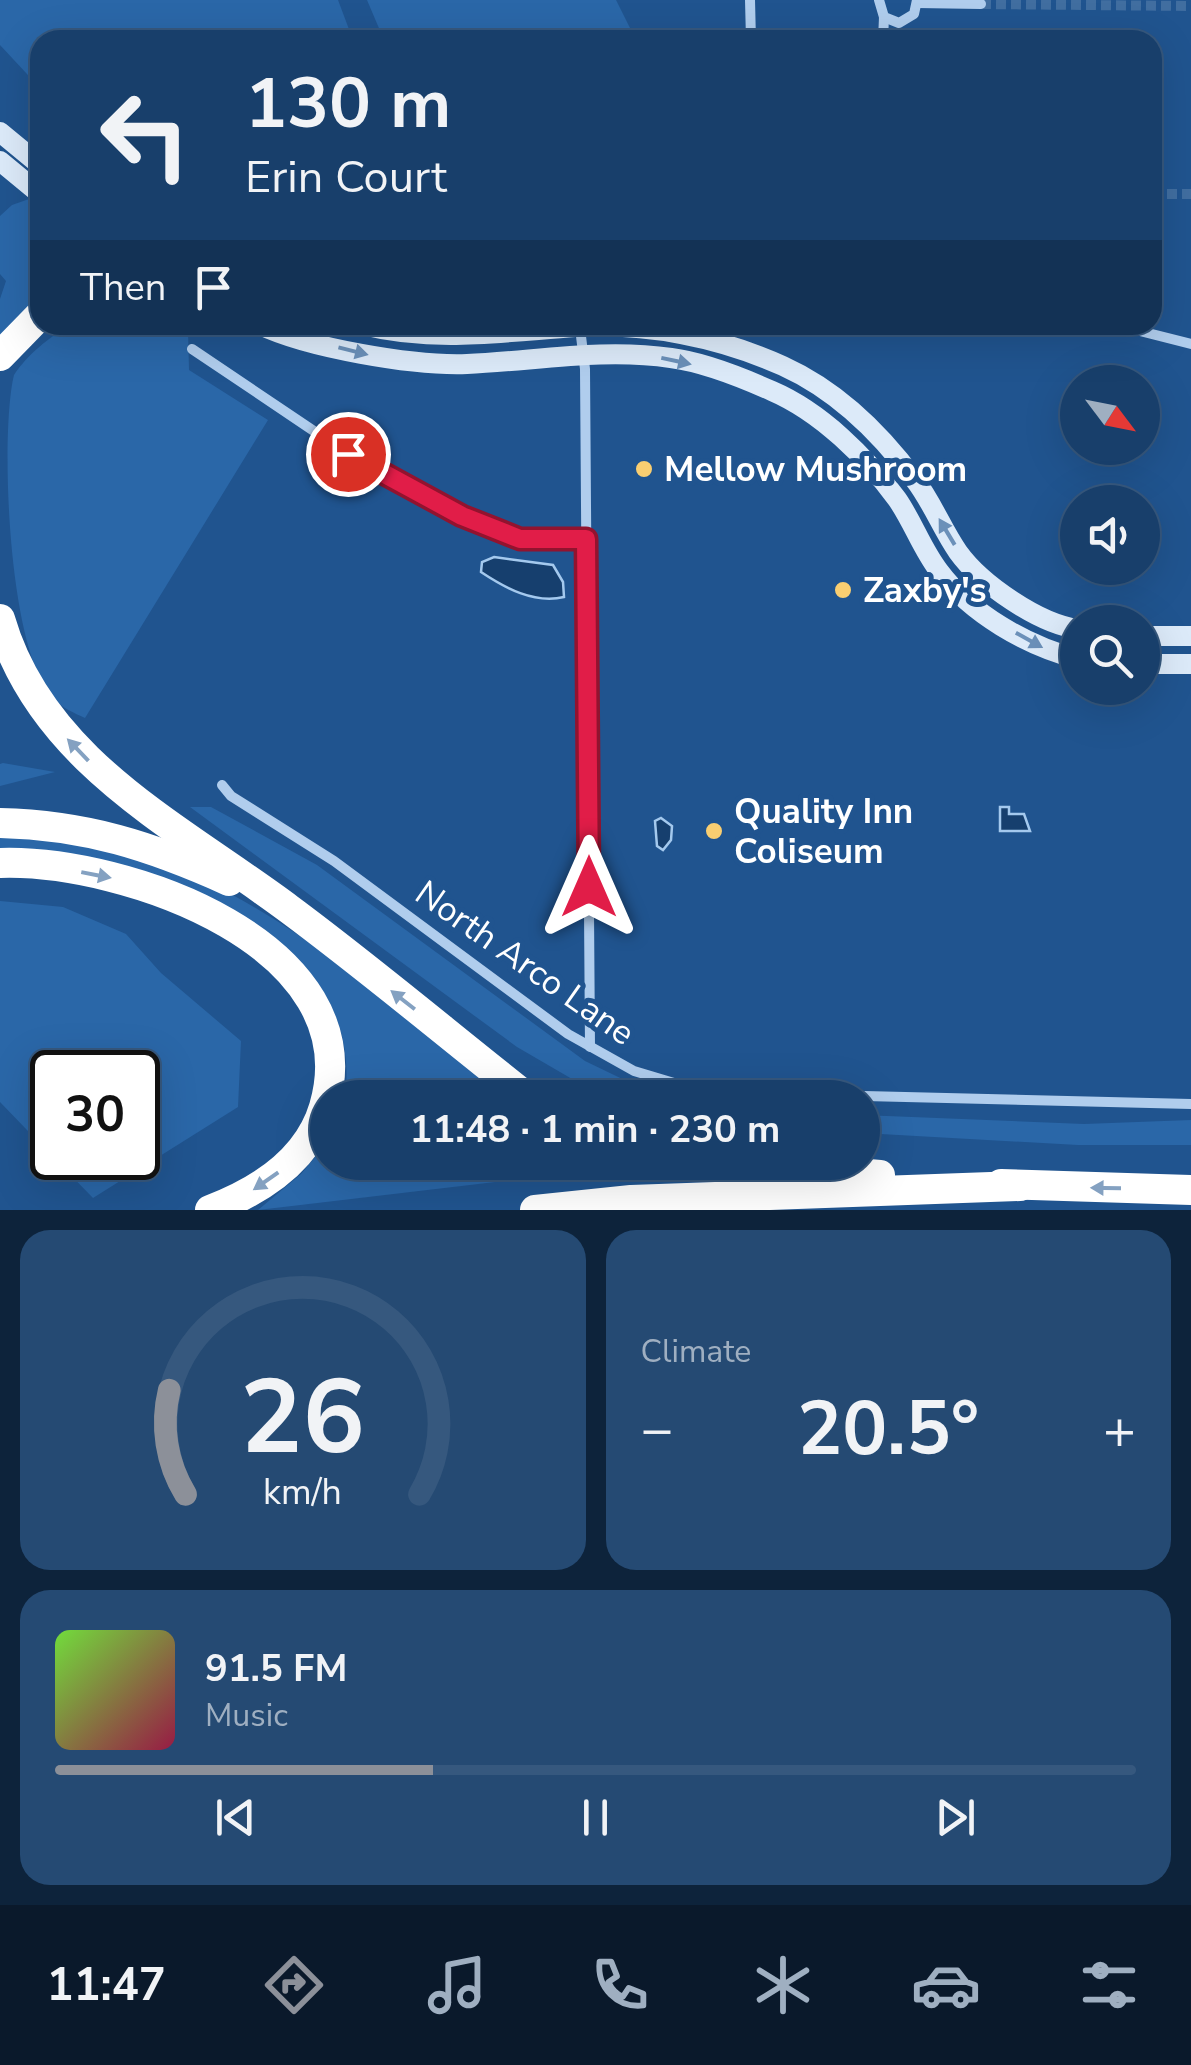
<!DOCTYPE html>
<html lang="en">
<head>
<meta charset="utf-8">
<style>
	:root { --surface:#183f6b; --page:#254a73; --text:#f1f3f6; --muted:#9fafc1; --line:#36587e; --accent:#8c9099 }
	body { margin:0; font-family:"Nunito Sans",sans-serif; background:var(--page); color:var(--text); height:100vh; display:flex; flex-direction:column; font-size:38px; white-space:nowrap }
	* { box-sizing:border-box; margin:0 }
	p { font-size:32px; color:var(--muted) }
	.icon { flex:none; width:55px; height:55px; fill:none; stroke:currentColor; stroke-width:2; stroke-linecap:round; stroke-linejoin:round }
	.map { position:relative; height:1210px; overflow:hidden }
	.side { display:flex; flex-direction:column; gap:20px; padding:20px; background:#0d233b; flex:1 }
	.side>* { flex:none }
	.guide { position:absolute; left:30px; top:30px; width:1132px; height:305px; border-radius:30px; box-shadow:0 10px 40px #0002,0 0 0 2px var(--line); background:#183f6b; color:var(--text); overflow:hidden }
	.needle { width:65px; rotate:122deg }
	.buttons { position:absolute; left:1060px; top:365px; display:grid; gap:20px }
	.buttons a { display:grid; place-items:center; width:100px; height:100px; border-radius:50%; background:var(--surface); box-shadow:0 10px 40px #0002,0 0 0 2px var(--line); font-size:50px }
	.speed { position:absolute; left:30px; top:1050px; display:flex; gap:20px; font-size:50px; font-weight:700; text-align:center }
	.speed>* { display:grid; place-content:center; width:130px; height:130px; border-radius:50%; background:var(--surface); box-shadow:0 10px 40px #0002,0 0 0 2px var(--line); line-height:1 }
	.speed .limit { border:5px solid #111; border-radius:15px; background:#fff; color:#111 }
	.pin { position:absolute; display:grid; place-items:center; width:85px; height:85px; color:#fff; margin:-42px; border:5px solid #fff; border-radius:50%; box-shadow:0 2px 10px #0007 }
	.me { position:absolute; width:110px; margin:-55px; rotate:0deg; stroke-linejoin:round; filter:drop-shadow(0 0 8px #0008) }
	.turn { display:flex; align-items:center; gap:35px; height:210px; padding:0 50px; font-size:45px }
	.turn .icon { width:130px; height:130px; stroke-width:2.5 }
	.turn b { display:block; font-size:70px; line-height:85px }
	.then { display:flex; align-items:center; height:95px; padding:0 50px; background:#0003; gap:20px; font-size:38px }
	.big { font-size:75px; font-weight:700; line-height:1.1 }
	.side .tile { flex:1; display:flex; flex-direction:column; justify-content:center; gap:15px; min-width:0; padding:0 35px; border-radius:30px; background:var(--page) }
	.side .dial { align-items:center; gap:0 }
	.dial svg { height:260px; overflow:visible; fill:none; stroke:var(--line); stroke-width:7; stroke-linecap:round; text-anchor:middle }
	.dial text { fill:var(--text); stroke:none }
	.song { display:flex; align-items:center; gap:30px }
	.cover { width:120px; height:120px; border-radius:15px; background:linear-gradient(135deg,hsl(100 70% 55%),hsl(340 70% 35%)) }
	.played { height:10px; border-radius:5px; background:linear-gradient(90deg,var(--accent) 35%,var(--line) 35%) }
	.keys { display:flex; justify-content:space-around; direction:ltr }
	.heat { display:flex; justify-content:space-between; align-items:center; font-size:55px; direction:ltr }
	.side .tiles { flex:1; display:grid; gap:20px; grid-template-columns:1fr 1fr }
	.tile:last-child { grid-column:span 2 }
	.trip { position:absolute; left:310px; top:1080px; width:570px; height:100px; border-radius:50px; background:var(--surface); box-shadow:0 10px 40px #0002,0 0 0 2px var(--line); font-weight:700; line-height:100px; text-align:center }
	.dock { display:flex; height:160px; justify-content:space-around; align-items:center; background:#0a192b; color:var(--muted) }
	.dock .icon { width:70px; height:70px }
	.dock .active { color:var(--accent) }
	.dock b { font-size:45px; color:var(--text) }
	.map>svg:first-child { display:block }
	.green { fill:#2a67a8 }
	.water { fill:#163f6e; stroke:#a4c9ee; stroke-width:2.5 }
	.lines { fill:none; stroke-linecap:round; stroke-linejoin:round }
	.street-tunnel { stroke:#416ea0; stroke-width:10; stroke-dasharray:10 5; stroke-linecap:butt }
	.street { stroke:#b0cded; stroke-width:10 }
	.secondary { stroke:#dceaf9; stroke-width:20 }
	.highway { stroke:#fff; stroke-width:30 }
	.oneway { fill:#6b90b9 }
	.oneway2 { fill:#84a1c1 }
	.route-casing { stroke:#92132f; stroke-width:25 }
	.route { stroke:#e11d48; stroke-width:18 }
	.poi-dot { fill:#f9ce71; stroke:#20548f; stroke-width:4 }
	.labels { text-anchor:middle; dominant-baseline:central; stroke-width:10; stroke-linejoin:round; paint-order:stroke }
	.poi-label { font-size:35px; font-weight:bold; fill:#fff; stroke:#20548f; text-anchor:start }
	.street-label { font-size:35px; fill:#fff; stroke:#20548f }
</style>
</head>
<body>
<div class="map">
<svg width="1191" height="1210" viewBox="0 0 1191 1210">
	<rect width="100%" height="100%" fill="#20548f"/>
	<!-- green -->
	<g class="green">
		<polygon points="0,0 338,0 353,40 40,40 40,88 0,45"/>
		<polygon points="367,0 616,0 636,40 384,40"/>
		<polygon points="29,199 40,207 40,306 0,344 0,299 6,281 0,274 0,216 12,205"/>
		<path d="M71,325H177L188,330L189,370L268,420L85,718C74,713 62,708 53,698C7,650 0,431 14,375C27,355 50,336 71,325Z"/>
		<polygon points="0,764 3,763 55,772 0,786"/>
		<polygon points="190,807 211,807 317,865 585,1061 639,1087 683,1097 603,1097 517,1047"/>
		<path d="M0,833C74,841 162,857 229,893C330,947 418,1027 507,1097H345C359,991 275,920 181,887C130,869 55,863 0,852Z"/>
		<polygon points="0,901 63,907 126,934 161,973 241,1041 238,1107 93,1198 54,1158 138,1158 138,1072 52,1072 52,1156 0,1102"/>
		<polygon points="862,1115 1084,1124 1191,1120 1191,1145 1078,1145 863,1133"/>
		<polygon points="327,1143 328,1162 640,1165 258,1210 301,1174"/>
	</g>
	<!-- water -->
	<g class="water">
		<path d="M494,557L553,565L563,582L564,597C534,604 505,588 481,572L482,562Z"/>
		<polygon points="1000,807 1009,807 1009,814 1024,814 1030,831 1000,831"/>
		<polygon points="661,818 672,826 671,840 663,850 657,846 655,821"/>
	</g>
	<g class="lines">
		<!-- street-tunnel -->
		<g class="street-tunnel">
			<polyline points="981,4 1191,6"/>
			<polyline points="1152,194 1191,194"/>
		</g>
		<!-- street -->
		<g class="street">
			<polyline points="750,0 751,40"/>
			<polyline points="879,0 884,17 899,23 914,14 917,0"/>
			<polyline points="917,3 981,4"/>
			<polyline points="883,40 884,17"/>
			<polyline points="994,325 1132,329 1191,344"/>
			<polyline points="580,328 585,369 590,1047"/>
			<polyline points="192,349 348,454 462,516 520,539 586,539"/>
			<polyline points="222,785 231,796 334,861 568,1034 634,1071 704,1092 1191,1104"/>
		</g>
		<!-- secondary -->
		<g class="secondary">
			<polyline points="0,132 40,165"/>
			<polyline points="0,161 40,194"/>
			<path d="M260,325C308,348 413,366 467,364C535,361 603,348 671,358C703,362 743,378 772,391C821,412 866,457 897,499C913,522 922,549 939,571C971,614 1027,646 1078,659"/>
			<path d="M363,325C434,343 504,332 575,327C646,323 719,337 783,366C836,390 881,434 915,480C932,502 942,529 958,552C981,584 1039,624 1078,629"/>
			<polyline points="1142,636 1191,636"/>
			<polyline points="1142,664 1191,664"/>
		</g>
		<!-- highway -->
		<g class="highway">
			<polyline points="0,356 40,315"/>
			<path d="M0,619C41,761 178,826 289,909C370,969 448,1035 528,1098"/>
			<path d="M0,823C86,825 151,846 229,881"/>
			<path d="M0,863C125,859 372,945 324,1107C308,1161 260,1191 210,1210"/>
			<polyline points="734,1162 880,1175"/>
			<polyline points="1001,1184 1191,1190"/>
			<polyline points="535,1210 631,1200 1020,1186"/>
		</g>
	</g>
	<!-- one-way arrows -->
	<defs><path id="oneway-solid" d="M-6-.8H1V-3.2L6.5 0L1 3.2V.8H-6Z" transform="scale(2.5)"/></defs>
	<g class="oneway">
		<use href="#oneway-solid" transform="translate(353 351) rotate(14)"/>
		<use href="#oneway-solid" transform="translate(676 361) rotate(12)"/>
		<use href="#oneway-solid" transform="translate(947 532) rotate(-121)"/>
		<use href="#oneway-solid" transform="translate(1029 640) rotate(29)"/>
	</g>
	<g class="oneway2">
		<use href="#oneway-solid" transform="translate(78 750) rotate(-134)"/>
		<use href="#oneway-solid" transform="translate(96 875) rotate(11)"/>
		<use href="#oneway-solid" transform="translate(403 1000) rotate(-142)"/>
		<use href="#oneway-solid" transform="translate(266 1181) rotate(145)"/>
		<use href="#oneway-solid" transform="translate(1106 1188) rotate(-179)"/>
	</g>
	<g class="lines">
		<defs>
			<polyline id="route" points="348,454 462,516 520,539 586,539 589,887"/>
		</defs>
		<!-- route casing -->
		<use href="#route" class="route-casing"/>
		<!-- route -->
		<use href="#route" class="route"/>
	</g>
	<!-- markers -->
	<g class="poi-dot">
		<circle cx="644" cy="469" r="10"/>
		<circle cx="843" cy="590" r="10"/>
		<circle cx="714" cy="831" r="10"/>
	</g>
	<g class="labels">
		<!-- poi labels -->
		<g class="poi-label">
			<text x="664" y="469">Mellow Mushroom</text>
			<text x="863" y="590">Zaxby's</text>
			<text x="734" y="811">Quality Inn<tspan x="734" dy="40">Coliseum</tspan></text>
		</g>
		<!-- street labels -->
		<g class="street-label">
			<text transform="translate(525 963) rotate(35)">North Arco Lane</text>
		</g>
	</g>
</svg>
<div class="buttons">
<a><svg class="needle" viewBox="-14 -14 28 28"><path d="M0-13l5 13h-10z" fill="#e53935"/><path d="M0 13l5-13h-10z" fill="#9fafc1"/></svg></a>
<a><svg class="icon" aria-label="sound" viewBox="0 0 24 24"><path d="M4 9h4l5-4v14l-5-4H4zM17 9q2 3 0 6"/></svg></a>
<a><svg class="icon" aria-label="search" viewBox="0 0 24 24"><circle cx="10" cy="10" r="6"/><path d="M15 15l6 6"/></svg></a>
</div>
<div class="speed"><div class="limit">30</div></div>
<div class="pin" style="left:348px;top:454px;background:#d93025"><svg class="icon" aria-label="arrive" viewBox="0 0 24 24"><path d="M6 21V4h12l-3 4 3 4H6"/></svg></div>
<svg class="me" style="left:589px;top:887px" viewBox="-20 -20 40 40"><path d="M0-17L14 15 0 8-14 15z" fill="#e11d48" stroke="#fff" stroke-width="4"/></svg>
<div class="trip">11:48 · 1 min · 230 m</div>
<div class="guide">
<div class="turn"><svg class="icon" aria-label="left" viewBox="0 0 24 24"><path d="M17 20v-9H6M10 6l-5 5 5 5"/></svg><div><b>130 m</b>Erin Court</div></div>
<div class="then">Then<svg class="icon" aria-label="arrive" viewBox="0 0 24 24"><path d="M6 21V4h12l-3 4 3 4H6"/></svg></div>
</div>
</div>
<section class="side">
<div class="tiles">
<div class="tile dial"><svg viewBox="0 0 100 80">
<path d="M14 69A42 42 0 1 1 86 69"/>
<path d="M14 69A42 42 0 0 1 9 37" stroke="#8c9099"/>
<text x="50" y="56" font-size="32" font-weight="700">26</text>
<text x="50" y="72" font-size="11">km/h</text>
</svg></div>
<div class="tile"><p>Climate</p>
<div class="heat"><a>−</a><b class="big">20.5°</b><a>+</a></div>
</div>
<div class="tile">
<div class="song"><i class="cover"></i><div><b>91.5 FM</b><p>Music</p></div></div>
<div class="played"></div>
<div class="keys"><svg class="icon" aria-label="previous" viewBox="0 0 24 24"><path d="M18 5L8 12l10 7zM5 5v14"/></svg><svg class="icon" aria-label="pause" viewBox="0 0 24 24"><path d="M8 5v14M16 5v14"/></svg><svg class="icon" aria-label="next" viewBox="0 0 24 24"><path d="M6 5l10 7-10 7zM19 5v14"/></svg></div>
</div>
</div>
</section>
<nav class="dock">
<b>11:47</b>
<svg class="icon active" aria-label="directions" viewBox="0 0 24 24"><path d="M12 3l9 9-9 9-9-9zM9 14v-3h6M13 9l2 2-2 2"/></svg>
<svg class="icon" aria-label="music" viewBox="0 0 24 24"><path d="M9 18V5l10-2v13"/><circle cx="6" cy="18" r="3"/><circle cx="16" cy="16" r="3"/></svg>
<svg class="icon" aria-label="phone" viewBox="0 0 24 24"><path d="M5 4h4l2 5-3 2q2 4 5 5l2-3 5 2v4C11 20 4 13 5 4z"/></svg>
<svg class="icon" aria-label="climate" viewBox="0 0 24 24"><path d="M12 3v18M4 7l16 10M4 17L20 7"/></svg>
<svg class="icon" aria-label="car" viewBox="0 0 24 24"><path d="M5 17H2v-5l4-1 3-4h7l3 4 3 1v5h-3M9 17h6M6 11h13"/><circle cx="7" cy="17" r="2"/><circle cx="17" cy="17" r="2"/></svg>
<svg class="icon" aria-label="filters" viewBox="0 0 24 24"><path d="M4 7h16M4 17h16"/><circle cx="9" cy="7" r="2"/><circle cx="15" cy="17" r="2"/></svg>
</nav>
</body>
</html>
